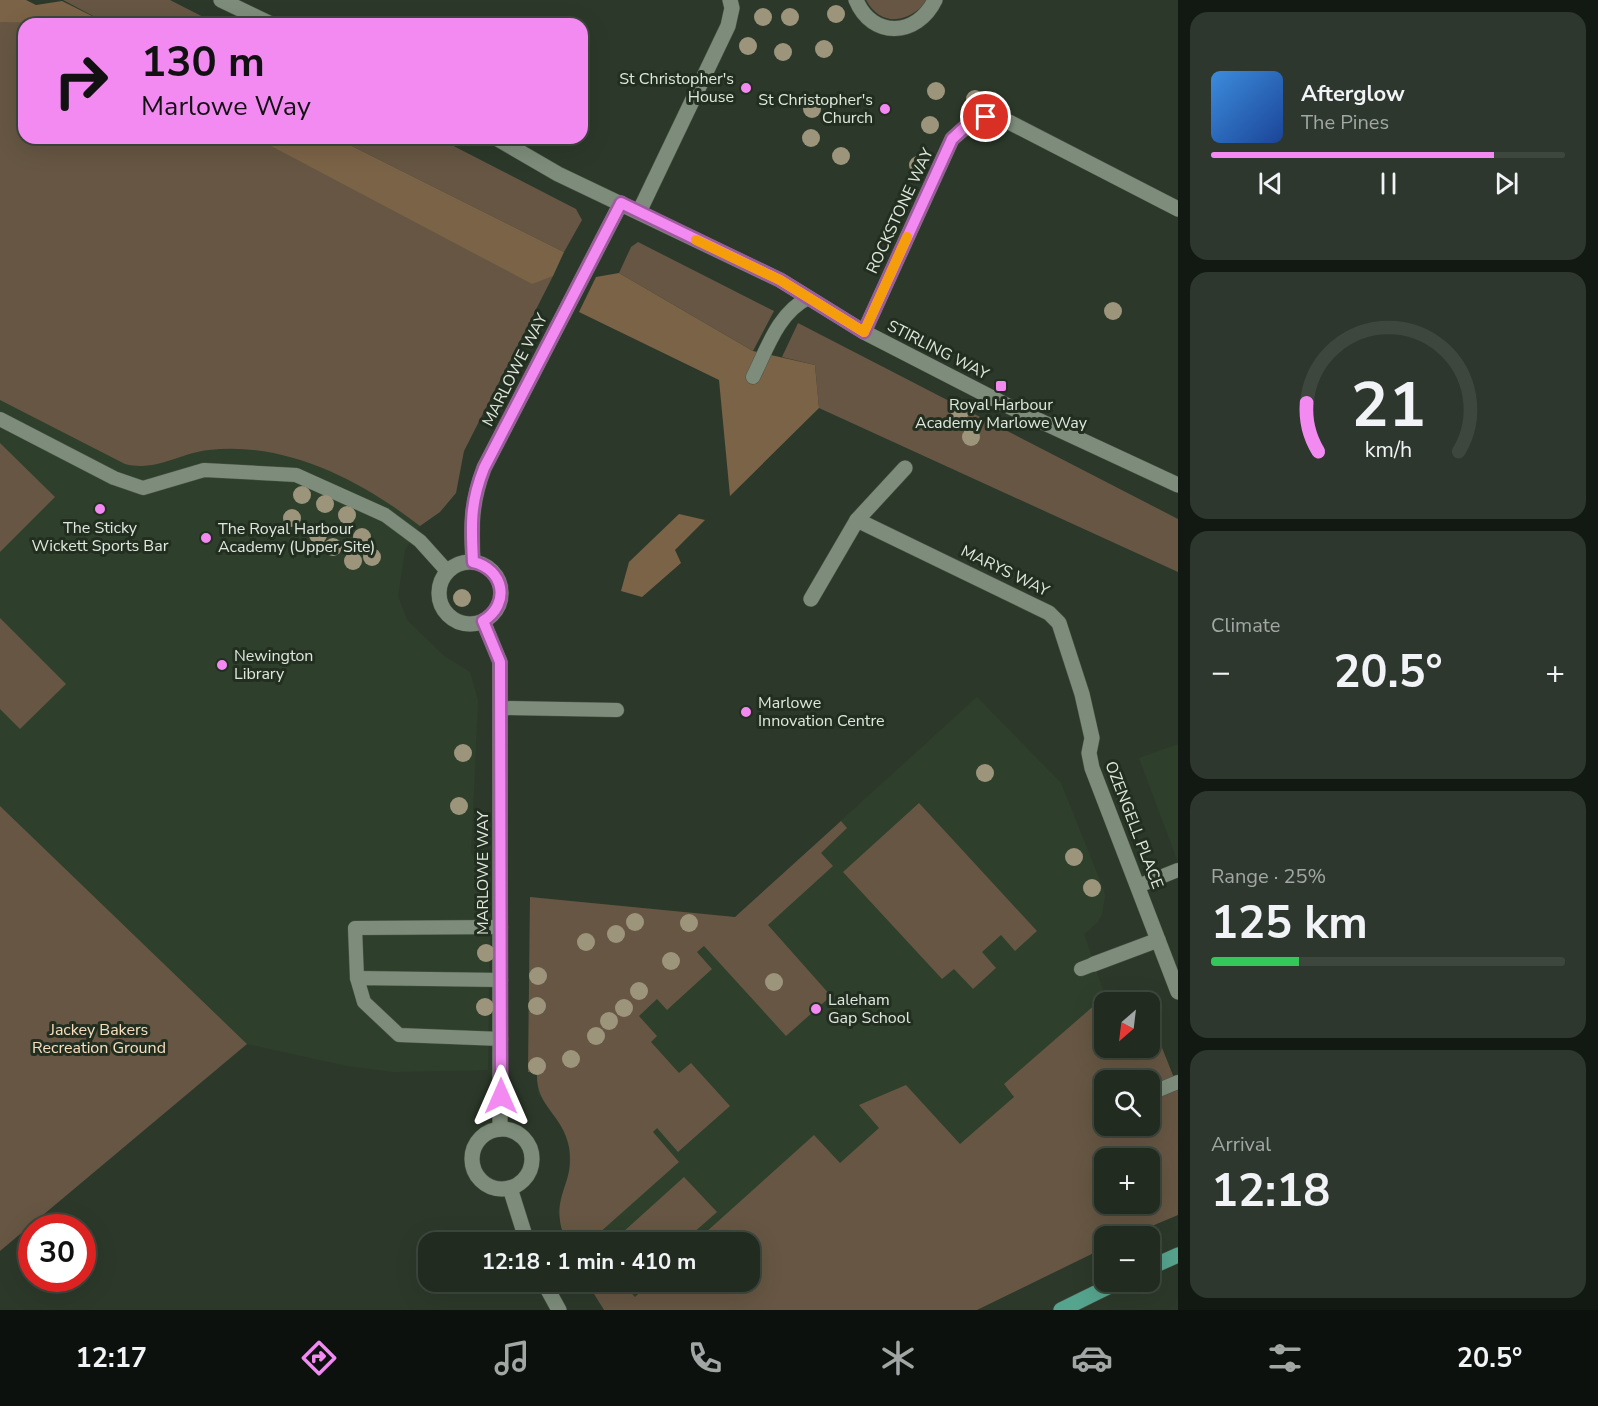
<!DOCTYPE html>
<html lang="en">
<head>
<meta charset="utf-8">
<style>
	:root { --surface:#212b20; --page:#2d372d; --text:#f1f3f6; --muted:#a2a7a5; --line:#3e473e; --accent:#f28af2 }
	body { margin:0; font-family:"Nunito Sans",sans-serif; background:var(--page); color:var(--text); height:100vh; display:flex; flex-direction:column; font-size:22px; white-space:nowrap }
	* { box-sizing:border-box; margin:0 }
	p { font-size:20px; color:var(--muted) }
	.icon { flex:none; width:33px; height:33px; fill:none; stroke:currentColor; stroke-width:2; stroke-linecap:round; stroke-linejoin:round }
	.map { position:relative; flex:1; overflow:hidden }
	.sheet { display:flex; flex-direction:column; gap:12px; padding:12px; background:#121812; width:420px }
	.sheet>* { flex:none }
	.banner { position:absolute; left:18px; top:18px; width:570px; height:126px; border-radius:18px; box-shadow:0 6px 24px #0002,0 0 0 2px var(--line); background:#f28af2; color:#111; overflow:hidden }
	.needle { width:39px; rotate:208deg }
	.tools { position:absolute; left:1094px; top:992px; display:grid; gap:12px }
	.tools a { display:grid; place-items:center; width:66px; height:66px; border-radius:12px; background:var(--surface); box-shadow:0 6px 24px #0002,0 0 0 2px var(--line); font-size:30px }
	.speed { position:absolute; left:18px; top:1214px; display:flex; gap:12px; font-size:30px; font-weight:700; text-align:center }
	.speed>* { display:grid; place-content:center; width:78px; height:78px; border-radius:50%; background:var(--surface); box-shadow:0 6px 24px #0002,0 0 0 2px var(--line); line-height:1 }
	.speed .limit { border:9px solid #d22; background:#fff; color:#111 }
	.pin { position:absolute; display:grid; place-items:center; width:51px; height:51px; color:#fff; margin:-26px; border:3px solid #fff; border-radius:50%; box-shadow:0 2px 6px #0007 }
	.me { position:absolute; width:66px; margin:-33px; rotate:0deg; stroke-linejoin:round; filter:drop-shadow(0 0 4px #0008) }
	.turn { display:flex; align-items:center; gap:21px; height:126px; padding:0 24px; font-size:27px }
	.turn .icon { width:78px; height:78px; stroke-width:2.5 }
	.turn b { display:block; font-size:42px; line-height:51px }
	.big { font-size:45px; font-weight:700; line-height:1.1 }
	.sheet .widget { flex:1; display:flex; flex-direction:column; justify-content:center; gap:9px; min-width:0; padding:0 21px; border-radius:18px; background:var(--page) }
	.sheet .dial { align-items:center; gap:0 }
	.dial svg { height:156px; overflow:visible; fill:none; stroke:var(--line); stroke-width:7; stroke-linecap:round; text-anchor:middle }
	.dial text { fill:var(--text); stroke:none }
	.song { display:flex; align-items:center; gap:18px }
	.cover { width:72px; height:72px; border-radius:9px; background:linear-gradient(135deg,hsl(210 70% 55%),hsl(220 70% 35%)) }
	.played { height:6px; border-radius:3px; background:linear-gradient(90deg,var(--accent) 80%,var(--line) 80%) }
	.keys { display:flex; justify-content:space-around; direction:ltr }
	.heat { display:flex; justify-content:space-between; align-items:center; font-size:33px; direction:ltr }
	.charge { height:9px; border-radius:4px; background:linear-gradient(90deg,#34c759 25%,var(--line) 0) }
	.trip { position:absolute; left:418px; top:1232px; width:342px; height:60px; border-radius:18px; background:var(--surface); box-shadow:0 6px 24px #0002,0 0 0 2px var(--line); font-weight:700; line-height:60px; text-align:center }
	.tabs { display:flex; height:96px; justify-content:space-around; align-items:center; background:#0d110d; color:var(--muted) }
	.tabs .icon { width:42px; height:42px }
	.tabs .current { color:var(--accent) }
	.tabs b { font-size:27px; color:var(--text) }
	main { display:flex; flex:1; min-height:0 }
	.map>svg:first-child { display:block }
	.built { fill:#2e402b; fill-rule:evenodd }
	.green { fill:#665643; fill-rule:evenodd }
	.forest { fill:#7b6347 }
	.lines { fill:none; stroke-linecap:round; stroke-linejoin:round }
	.lane-casing { stroke:#495447; stroke-width:15 }
	.street-casing { stroke:#495447; stroke-width:16 }
	.primary-casing { stroke:#495447; stroke-width:16 }
	.lane { stroke:#7e8d7b; stroke-width:14 }
	.street { stroke:#7e8d7b; stroke-width:15 }
	.primary { stroke:#55a48e; stroke-width:15 }
	.tree { fill:#9d947c }
	.route-casing { stroke:#9d5a9d; stroke-width:15 }
	.route { stroke:#f28af2; stroke-width:10 }
	.slow { stroke:#f59e0b; stroke-width:10 }
	.poi-dot { fill:#f28af2; stroke:#222f20; stroke-width:2 }
	.labels { text-anchor:middle; dominant-baseline:central; stroke-width:6; stroke-linejoin:round; paint-order:stroke }
	.poi-label { font-size:16px; fill:#e0e8de; stroke:#222f20; text-anchor:start }
	.street-label { font-size:16px; fill:#e0e8de; stroke:#222f20 }
	.park-label { font-size:16px; fill:#f9dfc0; stroke:#222f20 }
</style>
</head>
<body>
<main>
<div class="map">
<svg width="1178" height="1310" viewBox="0 0 1178 1310">
	<rect width="100%" height="100%" fill="#2c392a"/>
	<!-- built -->
	<g class="built">
		<polygon points="0,0 24,24 24,138 553,276 464,451 456,493 440,512 420,526 405,550 398,596 407,620 444,656 470,672 478,701 471,853 483,877 480,908 490,910 488,1070 393,1072 347,1066 247,1044 0,806"/>
		<path d="M977,697L1061,783L1103,888L1105,896L1102,914L1098,922L1084,934L1105,996H1123L1136,1002H1104V1047H1149L1150,1016L1178,1215L1128,1236H1104V1248L977,1310H604L586,1281H750V1242H566L558,1212L569,1172V1147L560,1122L538,1094L537,1072H528L530,897L735,917ZM1104,1080H1149V1125H1104ZM1104,1158H1149V1203H1104Z"/>
		<polygon points="1178,744 1178,862 1139,758"/>
	</g>
	<!-- green -->
	<g class="green">
		<path d="M0,0L72,24H24V138H289L553,276L464,451L456,493L440,512L420,526C362,481 286,441 209,450C179,453 157,472 125,464L0,400Z"/>
		<polygon points="63,0 170,0 217,24 108,24"/>
		<path d="M866,0H928C910,22 882,29 866,0Z"/>
		<polygon points="336,138 438,138 576,209 582,220 564,252"/>
		<polygon points="638,242 774,311 753,351 619,273 631,247"/>
		<polygon points="798,323 1178,519 1178,572 819,408 815,365 782,357"/>
		<polygon points="0,443 55,497 0,552"/>
		<polygon points="0,618 66,684 20,729 0,709"/>
		<polygon points="919,803 1037,931 1015,951 1001,935 982,952 996,968 973,989 954,969 942,979 843,872"/>
		<polygon points="0,806 247,1044 0,1251"/>
		<path d="M841,821L847,828L821,853L833,866L768,925L831,996L786,1036L704,946L697,952L712,969L667,1010L657,999L639,1016L657,1036L651,1042L679,1073L691,1063L730,1106L678,1152L657,1128L653,1132L679,1162L589,1242H566C547,1195 576,1187 569,1147C563,1114 535,1107 537,1072H528L530,897L735,917Z"/>
		<path d="M1105,996H1123L1136,1002H1104V1047H1149V1015L1178,1088V1215L1128,1236H1104V1248L977,1310H604L586,1281H620L635,1297L652,1281H750V1242H695L814,1135L840,1163L879,1128L859,1105L906,1085L960,1144L1014,1097L1004,1084ZM1104,1080H1149V1125H1104ZM1104,1158H1149V1203H1104Z"/>
		<polygon points="684,1177 717,1212 683,1242 612,1242"/>
	</g>
	<!-- forest -->
	<g class="forest">
		<polygon points="0,0 26,0 36,5 62,1 108,24 0,22"/>
		<polygon points="256,138 336,138 564,252 553,276 532,284"/>
		<polygon points="619,273 753,351 815,365 819,408 730,496 719,380 579,312 596,277"/>
		<polygon points="679,514 705,520 675,550 681,563 642,597 621,591 629,562"/>
	</g>
	<g class="lines">
		<defs>
			<g id="lane">
				<path d="M753,377C767,349 778,313 808,298"/>
				<polyline points="0,419 114,478 143,488 204,470 296,475 385,515 420,541 447,571"/>
				<polyline points="501,708 617,710"/>
				<polyline points="1138,886 1178,870"/>
				<polyline points="1081,969 1094,964"/>
				<polyline points="357,978 355,928 501,927"/>
				<polyline points="501,1039 399,1035 364,1002 357,978 501,980"/>
				<polyline points="1149,1094 1178,1082"/>
			</g>
			<g id="street">
				<polyline points="221,0 271,24"/>
				<path d="M856,0C872,39 917,37 935,0"/>
				<polyline points="496,138 558,174 780,280 864,332 1008,406 1178,485"/>
				<polyline points="639,212 728,26 732,8 730,0"/>
				<path d="M864,332L952,139C974,119 979,115 1009,122L1178,209"/>
				<polyline points="857,520 1049,613 1059,623 1082,694 1092,738 1089,753 1092,768 1178,992"/>
				<path d="M473,562C471,525 471,503 484,468L621,203"/>
				<circle cx="470" cy="593" r="31"/>
				<polyline points="811,599 857,520 905,468"/>
				<polyline points="483,621 500,662 500,1129"/>
				<polyline points="1094,964 1158,940"/>
				<circle cx="502" cy="1159" r="30"/>
				<polyline points="510,1188 527,1242"/>
				<polyline points="543,1281 559,1310"/>
			</g>
			<g id="primary">
				<polyline points="1149,1268 1178,1255"/>
				<polyline points="1061,1310 1120,1281"/>
			</g>
		</defs>
		<!-- lane casing -->
		<use href="#lane" class="lane-casing"/>
		<!-- street casing -->
		<use href="#street" class="street-casing"/>
		<!-- primary casing -->
		<use href="#primary" class="primary-casing"/>
		<!-- lane -->
		<use href="#lane" class="lane"/>
		<!-- street -->
		<use href="#street" class="street"/>
		<!-- primary -->
		<use href="#primary" class="primary"/>
	</g>
	<!-- trees -->
	<g class="tree">
		<circle cx="836" cy="14" r="9"/>
		<circle cx="763" cy="17" r="9"/>
		<circle cx="790" cy="17" r="9"/>
		<circle cx="748" cy="46" r="9"/>
		<circle cx="824" cy="49" r="9"/>
		<circle cx="783" cy="52" r="9"/>
		<circle cx="936" cy="91" r="9"/>
		<circle cx="975" cy="99" r="9"/>
		<circle cx="812" cy="109" r="9"/>
		<circle cx="930" cy="125" r="9"/>
		<circle cx="811" cy="138" r="9"/>
		<circle cx="841" cy="156" r="9"/>
		<circle cx="918" cy="165" r="9"/>
		<circle cx="1113" cy="311" r="9"/>
		<circle cx="960" cy="412" r="9"/>
		<circle cx="971" cy="437" r="9"/>
		<circle cx="302" cy="495" r="9"/>
		<circle cx="325" cy="504" r="9"/>
		<circle cx="347" cy="515" r="9"/>
		<circle cx="292" cy="518" r="9"/>
		<circle cx="318" cy="535" r="9"/>
		<circle cx="362" cy="537" r="9"/>
		<circle cx="333" cy="547" r="9"/>
		<circle cx="372" cy="557" r="9"/>
		<circle cx="353" cy="561" r="9"/>
		<circle cx="462" cy="598" r="9"/>
		<circle cx="463" cy="753" r="9"/>
		<circle cx="985" cy="773" r="9"/>
		<circle cx="459" cy="806" r="9"/>
		<circle cx="1074" cy="857" r="9"/>
		<circle cx="1092" cy="888" r="9"/>
		<circle cx="635" cy="922" r="9"/>
		<circle cx="689" cy="923" r="9"/>
		<circle cx="616" cy="934" r="9"/>
		<circle cx="586" cy="942" r="9"/>
		<circle cx="486" cy="953" r="9"/>
		<circle cx="671" cy="961" r="9"/>
		<circle cx="538" cy="976" r="9"/>
		<circle cx="774" cy="982" r="9"/>
		<circle cx="639" cy="991" r="9"/>
		<circle cx="537" cy="1006" r="9"/>
		<circle cx="485" cy="1007" r="9"/>
		<circle cx="624" cy="1008" r="9"/>
		<circle cx="609" cy="1021" r="9"/>
		<circle cx="596" cy="1036" r="9"/>
		<circle cx="571" cy="1059" r="9"/>
		<circle cx="537" cy="1066" r="9"/>
	</g>
	<g class="lines">
		<defs>
			<path id="route" d="M501,1096L500,662L483,621C511,604 504,569 473,562C471,525 470,503 484,468L621,203L780,280L864,332L952,139L966,126L986,117"/>
		</defs>
		<!-- route casing -->
		<use href="#route" class="route-casing"/>
		<!-- route -->
		<use href="#route" class="route"/>
		<!-- slow -->
		<polyline class="slow" points="696,240 780,280 864,332 907,237"/>
	</g>
	<!-- markers -->
	<g class="poi-dot">
		<circle cx="746" cy="88" r="6"/>
		<circle cx="885" cy="109" r="6"/>
		<rect x="995" y="380" width="12" height="12" rx="3"/>
		<circle cx="100" cy="509" r="6"/>
		<circle cx="206" cy="538" r="6"/>
		<circle cx="222" cy="665" r="6"/>
		<circle cx="746" cy="712" r="6"/>
		<circle cx="816" cy="1009" r="6"/>
	</g>
	<g class="labels">
		<!-- poi labels -->
		<g class="poi-label">
			<text x="734" y="79" text-anchor="end">St Christopher's<tspan x="734" dy="18">House</tspan></text>
			<text x="873" y="100" text-anchor="end">St Christopher's<tspan x="873" dy="18">Church</tspan></text>
			<text x="1001" y="405" text-anchor="middle">Royal Harbour<tspan x="1001" dy="18">Academy Marlowe Way</tspan></text>
			<text x="100" y="528" text-anchor="middle">The Sticky<tspan x="100" dy="18">Wickett Sports Bar</tspan></text>
			<text x="218" y="529">The Royal Harbour<tspan x="218" dy="18">Academy (Upper Site)</tspan></text>
			<text x="234" y="656">Newington<tspan x="234" dy="18">Library</tspan></text>
			<text x="758" y="703">Marlowe<tspan x="758" dy="18">Innovation Centre</tspan></text>
			<text x="828" y="1000">Laleham<tspan x="828" dy="18">Gap School</tspan></text>
		</g>
		<!-- street labels -->
		<g class="street-label">
			<text transform="translate(900 211) rotate(-65)">ROCKSTONE WAY</text>
			<text transform="translate(938 350) rotate(27)">STIRLING WAY</text>
			<text transform="translate(515 370) rotate(-63)">MARLOWE WAY</text>
			<text transform="translate(1005 571) rotate(26)">MARYS WAY</text>
			<text transform="translate(1134 825) rotate(69)">OZENGELL PLACE</text>
			<text transform="translate(483 873) rotate(-90)">MARLOWE WAY</text>
		</g>
		<!-- park labels -->
		<g class="park-label">
			<text x="99" y="1030">Jackey Bakers<tspan x="99" dy="18">Recreation Ground</tspan></text>
		</g>
	</g>
</svg>
<div class="tools">
<a><svg class="needle" viewBox="-14 -14 28 28"><path d="M0-13l5 13h-10z" fill="#e53935"/><path d="M0 13l5-13h-10z" fill="#a2a7a5"/></svg></a>
<a><svg class="icon" aria-label="search" viewBox="0 0 24 24"><circle cx="10" cy="10" r="6"/><path d="M15 15l6 6"/></svg></a>
<a>+</a>
<a>−</a>
</div>
<div class="speed"><div class="limit">30</div></div>
<div class="pin" style="left:986px;top:117px;background:#d93025"><svg class="icon" aria-label="arrive" viewBox="0 0 24 24"><path d="M6 21V4h12l-3 4 3 4H6"/></svg></div>
<svg class="me" style="left:501px;top:1096px" viewBox="-20 -20 40 40"><path d="M0-17L14 15 0 8-14 15z" fill="#f28af2" stroke="#fff" stroke-width="4"/></svg>
<div class="trip">12:18 · 1 min · 410 m</div>
<div class="banner">
<div class="turn"><svg class="icon" aria-label="right" viewBox="0 0 24 24"><path d="M7 20v-9h11M14 6l5 5-5 5"/></svg><div><b>130 m</b>Marlowe Way</div></div>
</div>
</div>
<section class="sheet">
<div class="widget">
<div class="song"><i class="cover"></i><div><b>Afterglow</b><p>The Pines</p></div></div>
<div class="played"></div>
<div class="keys"><svg class="icon" aria-label="previous" viewBox="0 0 24 24"><path d="M18 5L8 12l10 7zM5 5v14"/></svg><svg class="icon" aria-label="pause" viewBox="0 0 24 24"><path d="M8 5v14M16 5v14"/></svg><svg class="icon" aria-label="next" viewBox="0 0 24 24"><path d="M6 5l10 7-10 7zM19 5v14"/></svg></div>
</div>
<div class="widget dial"><svg viewBox="0 0 100 80">
<path d="M14 69A42 42 0 1 1 86 69"/>
<path d="M14 69A42 42 0 0 1 8 44" stroke="#f28af2"/>
<text x="50" y="56" font-size="32" font-weight="700">21</text>
<text x="50" y="72" font-size="11">km/h</text>
</svg></div>
<div class="widget"><p>Climate</p>
<div class="heat"><a>−</a><b class="big">20.5°</b><a>+</a></div>
</div>
<div class="widget"><p>Range · 25%</p><b class="big">125 km</b><div class="charge"></div></div>
<div class="widget"><p>Arrival</p><b class="big">12:18</b></div>
</section>
</main>
<nav class="tabs">
<b>12:17</b>
<svg class="icon current" aria-label="directions" viewBox="0 0 24 24"><path d="M12 3l9 9-9 9-9-9zM9 14v-3h6M13 9l2 2-2 2"/></svg>
<svg class="icon" aria-label="music" viewBox="0 0 24 24"><path d="M9 18V5l10-2v13"/><circle cx="6" cy="18" r="3"/><circle cx="16" cy="16" r="3"/></svg>
<svg class="icon" aria-label="phone" viewBox="0 0 24 24"><path d="M5 4h4l2 5-3 2q2 4 5 5l2-3 5 2v4C11 20 4 13 5 4z"/></svg>
<svg class="icon" aria-label="climate" viewBox="0 0 24 24"><path d="M12 3v18M4 7l16 10M4 17L20 7"/></svg>
<svg class="icon" aria-label="car" viewBox="0 0 24 24"><path d="M5 17H2v-5l4-1 3-4h7l3 4 3 1v5h-3M9 17h6M6 11h13"/><circle cx="7" cy="17" r="2"/><circle cx="17" cy="17" r="2"/></svg>
<svg class="icon" aria-label="filters" viewBox="0 0 24 24"><path d="M4 7h16M4 17h16"/><circle cx="9" cy="7" r="2"/><circle cx="15" cy="17" r="2"/></svg>
<b>20.5°</b>
</nav>
</body>
</html>
